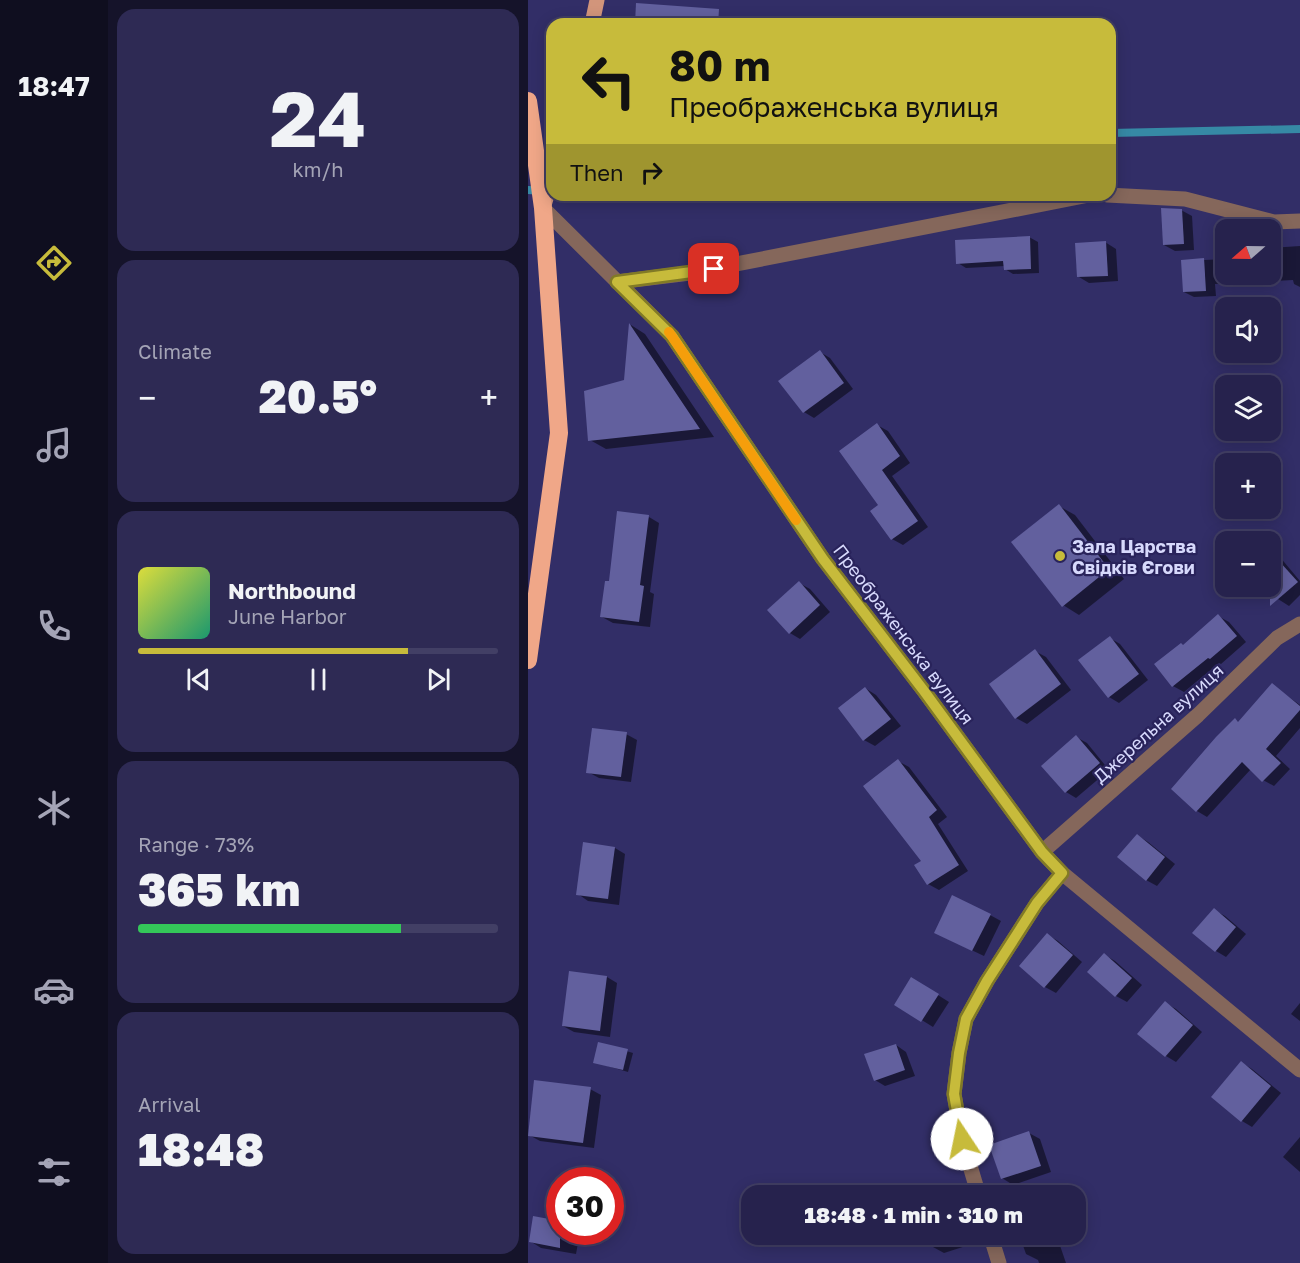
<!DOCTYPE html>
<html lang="en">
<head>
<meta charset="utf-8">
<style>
	:root { --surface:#26224d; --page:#2e2a54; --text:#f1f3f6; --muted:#a4a4b6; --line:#423f65; --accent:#c7bb3b }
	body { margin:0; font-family:"Golos Text",sans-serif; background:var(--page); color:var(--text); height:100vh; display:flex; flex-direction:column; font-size:22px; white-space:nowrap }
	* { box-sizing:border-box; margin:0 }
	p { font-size:20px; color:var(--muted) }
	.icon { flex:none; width:33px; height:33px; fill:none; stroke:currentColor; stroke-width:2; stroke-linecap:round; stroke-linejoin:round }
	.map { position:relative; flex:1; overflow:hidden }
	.drawer { display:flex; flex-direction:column; gap:9px; padding:9px; background:#15132a; width:420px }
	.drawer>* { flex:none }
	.hud { position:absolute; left:18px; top:18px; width:570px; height:183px; border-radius:18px; box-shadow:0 3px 15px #0003,0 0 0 2px var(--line); background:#c7bb3b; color:#111; overflow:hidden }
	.needle { width:39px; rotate:250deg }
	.controls { position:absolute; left:687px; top:219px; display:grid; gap:12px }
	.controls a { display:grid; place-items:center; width:66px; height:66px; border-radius:12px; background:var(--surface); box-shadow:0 3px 15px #0003,0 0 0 2px var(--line); font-size:30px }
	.speed { position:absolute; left:18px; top:1167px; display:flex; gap:12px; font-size:30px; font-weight:700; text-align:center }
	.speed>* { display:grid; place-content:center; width:78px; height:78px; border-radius:50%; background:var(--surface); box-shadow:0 3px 15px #0003,0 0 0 2px var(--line); line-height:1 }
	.speed .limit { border:9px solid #d22; background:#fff; color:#111 }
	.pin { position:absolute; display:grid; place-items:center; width:51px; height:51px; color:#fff; margin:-26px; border-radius:12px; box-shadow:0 3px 9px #0006 }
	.me { position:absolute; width:66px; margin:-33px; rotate:349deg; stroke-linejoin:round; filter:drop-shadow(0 0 4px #0008) }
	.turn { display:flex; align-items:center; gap:21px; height:126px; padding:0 24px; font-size:27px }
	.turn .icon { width:78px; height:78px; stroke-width:2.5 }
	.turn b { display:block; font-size:42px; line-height:51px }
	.then { display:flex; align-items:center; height:57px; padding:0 24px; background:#0003; gap:12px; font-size:22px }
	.big { font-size:45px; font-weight:800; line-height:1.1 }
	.drawer .card { flex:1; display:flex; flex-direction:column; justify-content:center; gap:9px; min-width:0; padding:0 21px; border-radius:18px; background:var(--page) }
	.drawer .dial { align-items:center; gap:0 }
	.dial b { font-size:78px; line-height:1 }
	.song { display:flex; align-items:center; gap:18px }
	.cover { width:72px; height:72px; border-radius:9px; background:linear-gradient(135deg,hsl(60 70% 55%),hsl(160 70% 35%)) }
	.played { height:6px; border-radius:3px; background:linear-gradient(90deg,var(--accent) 75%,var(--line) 75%) }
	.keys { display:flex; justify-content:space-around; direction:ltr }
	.heat { display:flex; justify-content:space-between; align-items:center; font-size:33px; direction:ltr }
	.charge { height:9px; border-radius:4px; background:linear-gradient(90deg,#34c759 73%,var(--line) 0) }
	.trip { position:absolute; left:213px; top:1185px; width:345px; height:60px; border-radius:18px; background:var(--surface); box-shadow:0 3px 15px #0003,0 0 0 2px var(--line); font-weight:800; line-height:60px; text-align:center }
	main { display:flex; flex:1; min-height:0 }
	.menu { display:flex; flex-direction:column; width:108px; justify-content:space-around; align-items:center; background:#0f0e1f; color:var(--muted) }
	.menu .icon { width:42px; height:42px }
	.menu .current { color:var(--accent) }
	.menu b { font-size:27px; color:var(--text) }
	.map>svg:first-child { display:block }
	.shadow { fill:#0007 }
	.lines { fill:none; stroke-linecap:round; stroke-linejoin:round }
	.stream { stroke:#3689a5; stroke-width:8 }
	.building { fill:#62609e }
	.minor { stroke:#85675b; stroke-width:15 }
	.major { stroke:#d2957b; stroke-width:15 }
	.highway { stroke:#f0a788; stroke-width:18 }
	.route-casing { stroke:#817a26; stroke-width:15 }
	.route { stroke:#c7bb3b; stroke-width:10 }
	.slow { stroke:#f59e0b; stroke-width:10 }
	.poi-dot { fill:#c7bb3b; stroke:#29235b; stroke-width:2 }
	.labels { text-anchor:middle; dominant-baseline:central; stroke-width:4.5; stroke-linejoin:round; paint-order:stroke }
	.poi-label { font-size:18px; font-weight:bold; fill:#d7d9fc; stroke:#29235b; text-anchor:start }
	.street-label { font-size:18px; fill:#d7d9fc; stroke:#29235b }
</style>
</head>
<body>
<main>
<nav class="menu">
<b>18:47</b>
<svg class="icon current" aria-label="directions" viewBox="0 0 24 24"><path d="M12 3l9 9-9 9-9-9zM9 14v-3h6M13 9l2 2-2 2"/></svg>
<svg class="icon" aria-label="music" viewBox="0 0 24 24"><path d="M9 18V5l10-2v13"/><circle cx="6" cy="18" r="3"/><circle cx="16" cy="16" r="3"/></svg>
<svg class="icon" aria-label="phone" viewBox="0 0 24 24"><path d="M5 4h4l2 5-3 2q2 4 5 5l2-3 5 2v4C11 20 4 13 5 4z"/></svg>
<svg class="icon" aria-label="climate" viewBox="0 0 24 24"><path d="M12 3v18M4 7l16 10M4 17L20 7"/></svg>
<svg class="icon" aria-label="car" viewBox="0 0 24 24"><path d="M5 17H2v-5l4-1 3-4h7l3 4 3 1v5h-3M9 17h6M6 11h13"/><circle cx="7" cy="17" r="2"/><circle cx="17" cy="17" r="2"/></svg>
<svg class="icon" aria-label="filters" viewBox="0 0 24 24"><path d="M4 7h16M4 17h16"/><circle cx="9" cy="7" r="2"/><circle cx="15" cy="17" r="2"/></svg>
</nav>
<section class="drawer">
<div class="card dial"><b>24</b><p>km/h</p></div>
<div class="card"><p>Climate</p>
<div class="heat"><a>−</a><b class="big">20.5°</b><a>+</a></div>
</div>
<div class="card">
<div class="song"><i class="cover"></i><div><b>Northbound</b><p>June Harbor</p></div></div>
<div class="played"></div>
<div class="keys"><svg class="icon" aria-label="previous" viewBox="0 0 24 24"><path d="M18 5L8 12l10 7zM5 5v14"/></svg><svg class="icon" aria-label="pause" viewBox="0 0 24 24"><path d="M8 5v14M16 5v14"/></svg><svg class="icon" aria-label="next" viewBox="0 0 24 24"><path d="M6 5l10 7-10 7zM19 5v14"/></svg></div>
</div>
<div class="card"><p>Range · 73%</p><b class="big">365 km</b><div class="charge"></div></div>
<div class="card"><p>Arrival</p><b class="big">18:48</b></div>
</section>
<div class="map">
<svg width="772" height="1263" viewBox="0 0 772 1263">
	<rect width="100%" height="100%" fill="#322e67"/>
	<!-- shadow -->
	<g class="shadow">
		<polygon points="653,210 664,216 666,250 647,251 636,245"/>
		<polygon points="501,237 510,242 511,273 485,274 477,269 477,266 438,268 430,263"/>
		<polygon points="577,242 588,249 590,281 561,283 551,277"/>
		<polygon points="772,246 772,287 766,284 765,280 687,284 688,296 666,297 656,292 655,261 698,259 698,274 742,274 742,248"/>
		<polygon points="103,325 117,334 186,437 78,449 62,440 97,381"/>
		<polygon points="292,352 302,358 325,389 286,418 276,412"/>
		<polygon points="349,425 360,431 382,463 364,476 400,527 375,545 364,539 353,505"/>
		<polygon points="531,506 547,515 596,579 551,615 535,605"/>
		<polygon points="121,517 131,523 122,592 126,594 122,627 85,623 74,617 82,583"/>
		<polygon points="742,552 751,556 772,581 772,595 761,606 750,599 739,586 742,586"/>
		<polygon points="271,583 282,589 302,612 272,639 262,633"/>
		<polygon points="690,616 701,622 718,642 693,664 691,663 656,692 645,686 656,646"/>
		<polygon points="582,638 592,644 620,680 591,703 581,697"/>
		<polygon points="507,651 518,657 543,690 499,724 488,718"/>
		<polygon points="744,685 772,705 772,728 748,756 762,769 746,786 735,780 723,769 679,817 669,811 645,789 707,720 711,723"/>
		<polygon points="337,688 348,695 373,726 347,746 336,740"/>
		<polygon points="98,734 109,740 103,782 71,778 60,772"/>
		<polygon points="548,737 559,743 581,770 548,798 538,792"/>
		<polygon points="370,761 381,767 419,817 410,824 440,871 411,890 400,884"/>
		<polygon points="609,835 620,842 647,864 629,886 618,880"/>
		<polygon points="87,848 97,854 91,905 60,901 50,894"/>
		<polygon points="686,910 697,916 718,934 698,957 688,951"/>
		<polygon points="462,915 473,921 456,956 418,938"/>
		<polygon points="520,935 530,941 554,962 528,993 517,987"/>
		<polygon points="577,955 587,961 614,985 599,1002 588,996 562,972"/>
		<polygon points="79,977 89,983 82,1037 46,1032 35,1026"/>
		<polygon points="394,985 421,1002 405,1027 368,1004"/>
		<polygon points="637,1003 648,1009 674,1032 648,1062 638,1056"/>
		<polygon points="772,1003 772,1021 763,1014"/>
		<polygon points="71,1043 105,1053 100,1072 66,1062"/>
		<polygon points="368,1045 378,1052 387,1076 357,1086 347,1080"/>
		<polygon points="714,1063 724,1069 753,1093 724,1127 714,1121"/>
		<polygon points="62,1089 73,1095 66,1148 12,1141 1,1135"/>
		<polygon points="501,1133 512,1139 523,1172 485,1185 474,1178"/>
		<polygon points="772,1137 772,1172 755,1157"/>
		<polygon points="414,1192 421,1196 403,1196"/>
		<polygon points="32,1232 52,1232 48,1254 13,1248 2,1241"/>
		<polygon points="401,1234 437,1234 441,1245 416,1253 405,1247"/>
		<polygon points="491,1234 528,1234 538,1263 511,1263 510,1260 498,1254"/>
	</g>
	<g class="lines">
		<!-- stream -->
		<g class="stream">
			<polyline points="582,133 772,129"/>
			<polyline points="0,190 14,191"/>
			<polyline points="74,195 146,195"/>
		</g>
	</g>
	<!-- building -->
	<g class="building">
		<polygon points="108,3 191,9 190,24 107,24"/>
		<polygon points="633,208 654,209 656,244 635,245"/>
		<polygon points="502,236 503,269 476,270 475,261 428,264 427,240"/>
		<polygon points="578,241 580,276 549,277 547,243"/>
		<polygon points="676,258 678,291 655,292 653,260"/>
		<polygon points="101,323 172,429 60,441 56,391 96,380"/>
		<polygon points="292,350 316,383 275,413 250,381"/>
		<polygon points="349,423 372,456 354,470 390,521 363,540 342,511 350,505 311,451"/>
		<polygon points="531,504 581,569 534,607 483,542"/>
		<polygon points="89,511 121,515 112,585 116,586 111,622 72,617 77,581 81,581"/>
		<polygon points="742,551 770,582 742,606"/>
		<polygon points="271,581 292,605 261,634 239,610"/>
		<polygon points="690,614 709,636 682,659 680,658 644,687 626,664 653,643 655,645"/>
		<polygon points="582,636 611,674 580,698 550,660"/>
		<polygon points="507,649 533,684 487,719 461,684"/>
		<polygon points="744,683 772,706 772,710 738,749 753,763 734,782 714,762 668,812 643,789 688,737 707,718 710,722"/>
		<polygon points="337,687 363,719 335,741 310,708"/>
		<polygon points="64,728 99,732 93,777 58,773"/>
		<polygon points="548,735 572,763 537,793 513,766"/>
		<polygon points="370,759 409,810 401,817 431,865 399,885 386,865 393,861 335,786"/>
		<polygon points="609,834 637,857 618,881 589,857"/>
		<polygon points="55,842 87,847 80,899 48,895"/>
		<polygon points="424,895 463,914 444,951 406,933"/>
		<polygon points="686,908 708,927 687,952 664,933"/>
		<polygon points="519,933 545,955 516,988 491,966"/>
		<polygon points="576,953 604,978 587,997 559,972"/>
		<polygon points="41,971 79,976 72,1031 34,1026"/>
		<polygon points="383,977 411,994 393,1022 366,1005"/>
		<polygon points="637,1001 665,1025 637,1057 609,1034"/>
		<polygon points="70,1042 100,1049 95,1070 65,1063"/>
		<polygon points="368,1044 377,1070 346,1081 336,1054"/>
		<polygon points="713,1061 743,1086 713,1122 683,1097"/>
		<polygon points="6,1080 63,1087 55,1143 0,1136"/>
		<polygon points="501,1131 513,1166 473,1179 461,1145"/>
		<polygon points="5,1216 32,1221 32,1248 1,1242"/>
	</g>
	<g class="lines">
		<!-- minor -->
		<g class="minor">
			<polyline points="579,195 657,199 746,222 772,221"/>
			<polyline points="15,208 144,336 295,559 396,691 514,852 534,873 772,1070"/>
			<polyline points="89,282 162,273 561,195"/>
			<polyline points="514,852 670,715 749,638 772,624"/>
			<polyline points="451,1196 434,1139 426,1094 431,1053 438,1019 459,981 509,903 534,873"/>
			<polyline points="462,1234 471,1263"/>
		</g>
		<!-- major -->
		<g class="major">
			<polyline points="64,24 69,0"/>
			<polyline points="16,205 24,179"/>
		</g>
		<!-- highway -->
		<polyline class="highway" points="0,101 15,208 31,433 0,660"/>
	</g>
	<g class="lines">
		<defs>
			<polyline id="route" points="186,269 89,282 144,336 295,559 396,691 514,852 534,873 509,903 459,981 438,1019 431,1053 426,1094 434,1139"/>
		</defs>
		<!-- route casing -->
		<use href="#route" class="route-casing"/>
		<!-- route -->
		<use href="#route" class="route"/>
		<!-- slow -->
		<polyline class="slow" points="141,332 268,520"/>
	</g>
	<!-- markers -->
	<circle class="poi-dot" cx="532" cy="556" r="6"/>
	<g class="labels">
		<!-- poi labels -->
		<g class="poi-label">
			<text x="544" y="546">Зала Царства<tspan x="544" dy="21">Свідків Єгови</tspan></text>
		</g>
		<!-- street labels -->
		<g class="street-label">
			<text transform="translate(376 634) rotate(53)">Преображенська вулиця</text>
			<text transform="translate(630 723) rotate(-42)">Джерельна вулиця</text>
		</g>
	</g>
</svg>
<div class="controls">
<a><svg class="needle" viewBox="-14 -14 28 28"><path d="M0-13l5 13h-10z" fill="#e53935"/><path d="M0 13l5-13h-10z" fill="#a4a4b6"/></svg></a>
<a><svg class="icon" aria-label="sound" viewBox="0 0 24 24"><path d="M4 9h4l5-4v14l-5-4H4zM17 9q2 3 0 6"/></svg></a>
<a><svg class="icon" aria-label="layers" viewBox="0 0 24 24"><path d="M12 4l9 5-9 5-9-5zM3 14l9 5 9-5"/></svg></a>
<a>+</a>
<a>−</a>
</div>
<div class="speed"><div class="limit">30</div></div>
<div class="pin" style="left:186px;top:269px;background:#d93025"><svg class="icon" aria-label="arrive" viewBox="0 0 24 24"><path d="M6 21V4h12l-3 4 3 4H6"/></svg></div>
<svg class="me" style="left:434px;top:1139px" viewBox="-20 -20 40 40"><circle r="19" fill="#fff"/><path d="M0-13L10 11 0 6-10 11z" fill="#c7bb3b"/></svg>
<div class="trip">18:48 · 1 min · 310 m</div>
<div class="hud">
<div class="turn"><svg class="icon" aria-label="left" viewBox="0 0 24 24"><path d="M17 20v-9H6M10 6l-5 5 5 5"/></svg><div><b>80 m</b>Преображенська вулиця</div></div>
<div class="then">Then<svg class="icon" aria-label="right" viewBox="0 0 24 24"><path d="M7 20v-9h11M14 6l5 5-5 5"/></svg></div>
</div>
</div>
</main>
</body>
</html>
